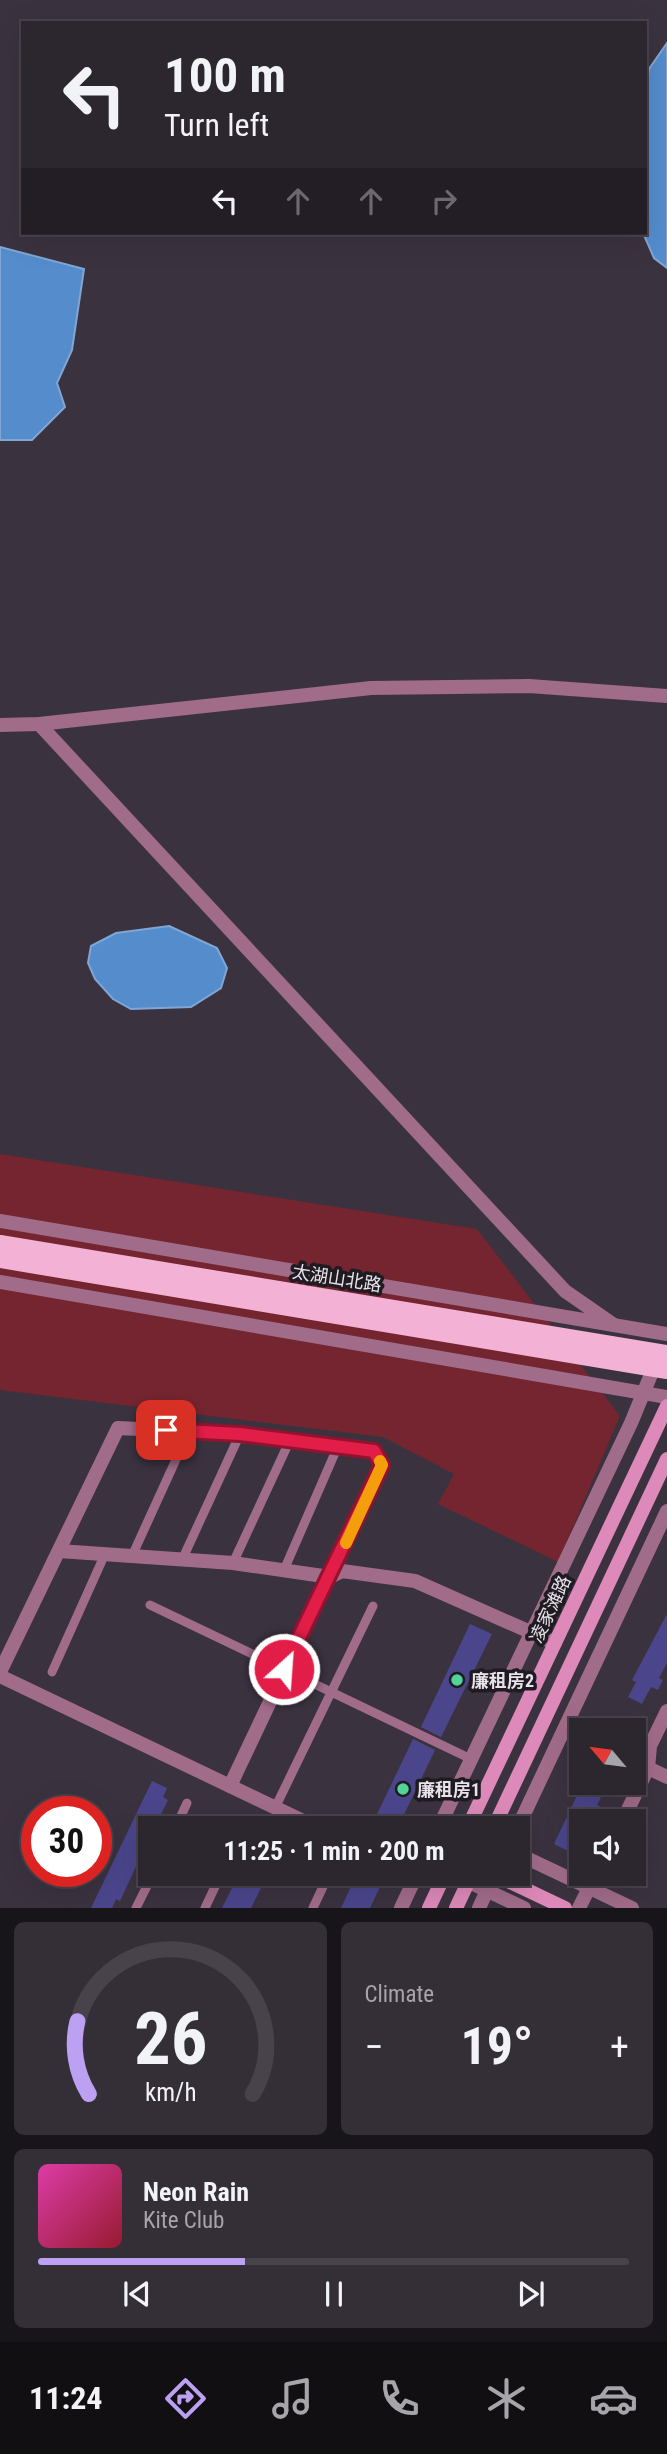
<!DOCTYPE html>
<html lang="en">
<head>
<meta charset="utf-8">
<style>
	:root { --surface:#2c262f; --page:#342e37; --text:#f1f3f6; --muted:#a6a5aa; --line:#48434b; --accent:#bca0f2 }
	body { margin:0; font-family:"Roboto Condensed","Noto Sans SC",sans-serif; background:var(--page); color:var(--text); height:100vh; display:flex; flex-direction:column; font-size:26px; white-space:nowrap }
	* { box-sizing:border-box; margin:0 }
	p { font-size:23px; color:var(--muted) }
	.icon { flex:none; width:38px; height:38px; fill:none; stroke:currentColor; stroke-width:2; stroke-linecap:round; stroke-linejoin:round }
	.map { position:relative; height:1908px; overflow:hidden }
	.drawer { display:flex; flex-direction:column; gap:14px; padding:14px; background:#18151a; flex:1 }
	.drawer>* { flex:none }
	.top-card { position:absolute; left:21px; top:21px; width:626px; height:214px; border-radius:0px; box-shadow:0 7px 28px #0002,0 0 0 2px var(--line); background:#2c262f; color:var(--text); overflow:hidden }
	.needle { width:46px; rotate:299deg }
	.tools { position:absolute; left:569px; top:1718px; display:grid; gap:14px }
	.tools a { display:grid; place-items:center; width:77px; height:77px; border-radius:0px; background:var(--surface); box-shadow:0 7px 28px #0002,0 0 0 2px var(--line); font-size:35px }
	.speed { position:absolute; left:21px; top:1796px; display:flex; gap:14px; font-size:35px; font-weight:700; text-align:center }
	.speed>* { display:grid; place-content:center; width:91px; height:91px; border-radius:50%; background:var(--surface); box-shadow:0 7px 28px #0002,0 0 0 2px var(--line); line-height:1 }
	.speed .limit { border:10px solid #d22; background:#fff; color:#111 }
	.pin { position:absolute; display:grid; place-items:center; width:60px; height:60px; color:#fff; margin:-30px; border-radius:14px; box-shadow:0 4px 10px #0006 }
	.me { position:absolute; width:77px; margin:-38px; rotate:26deg; stroke-linejoin:round; filter:drop-shadow(0 0 5px #0008) }
	.turn { display:flex; align-items:center; gap:24px; height:147px; padding:0 28px; font-size:32px }
	.turn .icon { width:91px; height:91px; stroke-width:2.5 }
	.turn b { display:block; font-size:49px; line-height:60px }
	.lanes { display:flex; align-items:center; height:66px; padding:0 28px; background:#0003; justify-content:center; gap:35px; direction:ltr }
	.lanes .off { opacity:.35 }
	.big { font-size:52px; font-weight:700; line-height:1.1 }
	.drawer .widget { flex:1; display:flex; flex-direction:column; justify-content:center; gap:10px; min-width:0; padding:0 24px; border-radius:10px; background:var(--page) }
	.drawer .dial { align-items:center; gap:0 }
	.dial svg { height:182px; overflow:visible; fill:none; stroke:var(--line); stroke-width:7; stroke-linecap:round; text-anchor:middle }
	.dial text { fill:var(--text); stroke:none }
	.song { display:flex; align-items:center; gap:21px }
	.cover { width:84px; height:84px; border-radius:10px; background:linear-gradient(135deg,hsl(320 70% 55%),hsl(350 70% 35%)) }
	.played { height:7px; border-radius:4px; background:linear-gradient(90deg,var(--accent) 35%,var(--line) 35%) }
	.keys { display:flex; justify-content:space-around; direction:ltr }
	.heat { display:flex; justify-content:space-between; align-items:center; font-size:38px; direction:ltr }
	.drawer .tiles { flex:1; display:grid; gap:14px; grid-template-columns:1fr 1fr }
	.widget:last-child { grid-column:span 2 }
	.trip { position:absolute; left:138px; top:1816px; width:392px; height:70px; border-radius:0px; background:var(--surface); box-shadow:0 7px 28px #0002,0 0 0 2px var(--line); font-weight:700; line-height:70px; text-align:center }
	.tab-bar { display:flex; height:112px; justify-content:space-around; align-items:center; background:#120f13; color:var(--muted) }
	.tab-bar .icon { width:49px; height:49px }
	.tab-bar .selected { color:var(--accent) }
	.tab-bar b { font-size:32px; color:var(--text) }
	.map>svg:first-child { display:block }
	.green { fill:#75252f }
	.water { fill:#548ccc; stroke:#80a6d5; stroke-width:2 }
	.building { fill:#4b468c }
	.lines { fill:none; stroke-linecap:round; stroke-linejoin:round }
	.service { stroke:#a16c8a; stroke-width:9 }
	.minor { stroke:#a16c8a; stroke-width:14 }
	.secondary { stroke:#dd89b9; stroke-width:14 }
	.primary { stroke:#f3b2d5; stroke-width:18 }
	.route-casing { stroke:#92132f; stroke-width:18 }
	.route { stroke:#e11d48; stroke-width:12 }
	.slow { stroke:#f59e0b; stroke-width:12 }
	.poi-dot { fill:#52d397; stroke:#1f1b21; stroke-width:2.5 }
	.labels { text-anchor:middle; dominant-baseline:central; stroke-width:7; stroke-linejoin:round; paint-order:stroke }
	.street-label { font-size:18px; fill:#e8e3eb; stroke:#1f1b21 }
	.poi-label { font-size:18px; font-weight:bold; fill:#e8e3eb; stroke:#1f1b21; text-anchor:start }
</style>
</head>
<body>
<div class="map">
<svg width="667" height="1908" viewBox="0 0 667 1908">
	<rect width="100%" height="100%" fill="#3b323f"/>
	<!-- green -->
	<polygon class="green" points="0,1154 477,1229 620,1416 558,1562 438,1504 454,1474 383,1437 0,1390"/>
	<!-- water -->
	<g class="water">
		<path d="M667,43V268L654,258L643,233H646C646,220 650,196 646,186V87L649,69Z"/>
		<polygon points="0,247 84,269 72,350 57,383 65,407 32,440 0,440"/>
		<polygon points="169,926 217,948 227,968 221,988 191,1007 131,1009 113,999 95,979 88,963 91,946 116,933"/>
	</g>
	<!-- building -->
	<g class="building">
		<polygon points="667,1614 667,1663 659,1678 663,1680 658,1690 651,1687 642,1704 628,1697 636,1682 632,1680"/>
		<polygon points="470,1624 492,1634 441,1737 421,1727"/>
		<polygon points="413,1739 435,1750 397,1829 370,1829"/>
		<polygon points="152,1781 167,1788 163,1797 168,1800 154,1829 150,1829 150,1836 120,1901 116,1899 112,1908 91,1908"/>
		<polygon points="583,1783 608,1783 597,1805 609,1811 604,1822 581,1822 581,1845 576,1855 554,1844"/>
		<polygon points="239,1874 268,1874 251,1908 222,1908"/>
		<polygon points="357,1874 386,1874 370,1908 341,1908"/>
	</g>
	<g class="lines">
		<!-- service -->
		<g class="service">
			<polyline points="132,1556 189,1431"/>
			<polyline points="182,1560 240,1434"/>
			<polyline points="233,1563 290,1440"/>
			<polyline points="284,1570 338,1446"/>
			<polyline points="150,1605 471,1759"/>
			<polyline points="52,1672 105,1554"/>
			<polyline points="275,1808 373,1606"/>
			<polyline points="175,1829 187,1803"/>
			<polyline points="243,1829 246,1822"/>
			<polyline points="136,1908 153,1874"/>
			<polyline points="205,1908 221,1874"/>
			<polyline points="313,1908 329,1874"/>
		</g>
		<!-- minor -->
		<g class="minor">
			<polyline points="39,724 565,1291 614,1325"/>
			<polyline points="0,725 39,724 371,688 529,686 667,696"/>
			<polyline points="0,1221 667,1334"/>
			<polyline points="0,1282 667,1397"/>
			<polyline points="59,1551 233,1563 330,1577 342,1571 415,1581 555,1643"/>
			<polyline points="0,1672 118,1428 240,1434 374,1451 382,1465 230,1786"/>
			<polyline points="0,1676 320,1829"/>
			<polyline points="648,1768 667,1777"/>
			<polyline points="622,1822 648,1768 650,1746 667,1711"/>
			<polyline points="438,1829 631,1423 657,1360"/>
			<polyline points="517,1829 667,1511"/>
			<polyline points="518,1854 632,1908"/>
			<polyline points="452,1874 524,1908"/>
			<polyline points="401,1908 417,1874"/>
			<polyline points="479,1908 490,1884"/>
			<polyline points="579,1908 596,1874"/>
		</g>
		<!-- secondary -->
		<g class="secondary">
			<polyline points="467,1829 667,1406"/>
			<polyline points="493,1829 667,1459"/>
			<polyline points="493,1874 565,1908"/>
			<polyline points="429,1908 445,1874"/>
			<polyline points="456,1908 472,1874"/>
		</g>
		<!-- primary -->
		<g class="primary">
			<polyline points="0,1244 667,1354"/>
			<polyline points="0,1259 667,1370"/>
		</g>
	</g>
	<g class="lines">
		<defs>
			<polyline id="route" points="166,1430 240,1434 374,1451 382,1465 284,1669"/>
		</defs>
		<!-- route casing -->
		<use href="#route" class="route-casing"/>
		<!-- route -->
		<use href="#route" class="route"/>
		<!-- slow -->
		<polyline class="slow" points="346,1543 382,1465 380,1461"/>
	</g>
	<!-- markers -->
	<g class="poi-dot">
		<circle cx="457" cy="1680" r="7"/>
		<circle cx="403" cy="1789" r="7"/>
	</g>
	<g class="labels">
		<!-- street labels -->
		<g class="street-label">
			<text transform="translate(337 1278) rotate(9)">太湖山北路</text>
			<text transform="translate(550 1609) rotate(-65)">凌家滩路</text>
		</g>
		<!-- poi labels -->
		<g class="poi-label">
			<text x="471" y="1680">廉租房2</text>
			<text x="417" y="1789">廉租房1</text>
		</g>
	</g>
</svg>
<div class="tools">
<a><svg class="needle" viewBox="-14 -14 28 28"><path d="M0-13l5 13h-10z" fill="#e53935"/><path d="M0 13l5-13h-10z" fill="#a6a5aa"/></svg></a>
<a><svg class="icon" aria-label="sound" viewBox="0 0 24 24"><path d="M4 9h4l5-4v14l-5-4H4zM17 9q2 3 0 6"/></svg></a>
</div>
<div class="speed"><div class="limit">30</div></div>
<div class="pin" style="left:166px;top:1430px;background:#d93025"><svg class="icon" aria-label="arrive" viewBox="0 0 24 24"><path d="M6 21V4h12l-3 4 3 4H6"/></svg></div>
<svg class="me" style="left:284px;top:1669px" viewBox="-20 -20 40 40"><circle r="17" fill="#e11d48" stroke="#fff" stroke-width="3"/><path d="M0-11L8 9 0 5-8 9z" fill="#fff"/></svg>
<div class="trip">11:25 · 1 min · 200 m</div>
<div class="top-card">
<div class="turn"><svg class="icon" aria-label="left" viewBox="0 0 24 24"><path d="M17 20v-9H6M10 6l-5 5 5 5"/></svg><div><b>100 m</b>Turn left</div></div>
<div class="lanes"><svg class="icon" aria-label="left" viewBox="0 0 24 24"><path d="M17 20v-9H6M10 6l-5 5 5 5"/></svg><svg class="icon off" aria-label="ahead" viewBox="0 0 24 24"><path d="M12 20V5M6 11l6-6 6 6"/></svg><svg class="icon off" aria-label="ahead" viewBox="0 0 24 24"><path d="M12 20V5M6 11l6-6 6 6"/></svg><svg class="icon off" aria-label="right" viewBox="0 0 24 24"><path d="M7 20v-9h11M14 6l5 5-5 5"/></svg></div>
</div>
</div>
<section class="drawer">
<div class="tiles">
<div class="widget dial"><svg viewBox="0 0 100 80">
<path d="M14 69A42 42 0 1 1 86 69"/>
<path d="M14 69A42 42 0 0 1 9 37" stroke="#bca0f2"/>
<text x="50" y="56" font-size="32" font-weight="700">26</text>
<text x="50" y="72" font-size="11">km/h</text>
</svg></div>
<div class="widget"><p>Climate</p>
<div class="heat"><a>−</a><b class="big">19°</b><a>+</a></div>
</div>
<div class="widget">
<div class="song"><i class="cover"></i><div><b>Neon Rain</b><p>Kite Club</p></div></div>
<div class="played"></div>
<div class="keys"><svg class="icon" aria-label="previous" viewBox="0 0 24 24"><path d="M18 5L8 12l10 7zM5 5v14"/></svg><svg class="icon" aria-label="pause" viewBox="0 0 24 24"><path d="M8 5v14M16 5v14"/></svg><svg class="icon" aria-label="next" viewBox="0 0 24 24"><path d="M6 5l10 7-10 7zM19 5v14"/></svg></div>
</div>
</div>
</section>
<nav class="tab-bar">
<b>11:24</b>
<svg class="icon selected" aria-label="directions" viewBox="0 0 24 24"><path d="M12 3l9 9-9 9-9-9zM9 14v-3h6M13 9l2 2-2 2"/></svg>
<svg class="icon" aria-label="music" viewBox="0 0 24 24"><path d="M9 18V5l10-2v13"/><circle cx="6" cy="18" r="3"/><circle cx="16" cy="16" r="3"/></svg>
<svg class="icon" aria-label="phone" viewBox="0 0 24 24"><path d="M5 4h4l2 5-3 2q2 4 5 5l2-3 5 2v4C11 20 4 13 5 4z"/></svg>
<svg class="icon" aria-label="climate" viewBox="0 0 24 24"><path d="M12 3v18M4 7l16 10M4 17L20 7"/></svg>
<svg class="icon" aria-label="car" viewBox="0 0 24 24"><path d="M5 17H2v-5l4-1 3-4h7l3 4 3 1v5h-3M9 17h6M6 11h13"/><circle cx="7" cy="17" r="2"/><circle cx="17" cy="17" r="2"/></svg>
</nav>
</body>
</html>
